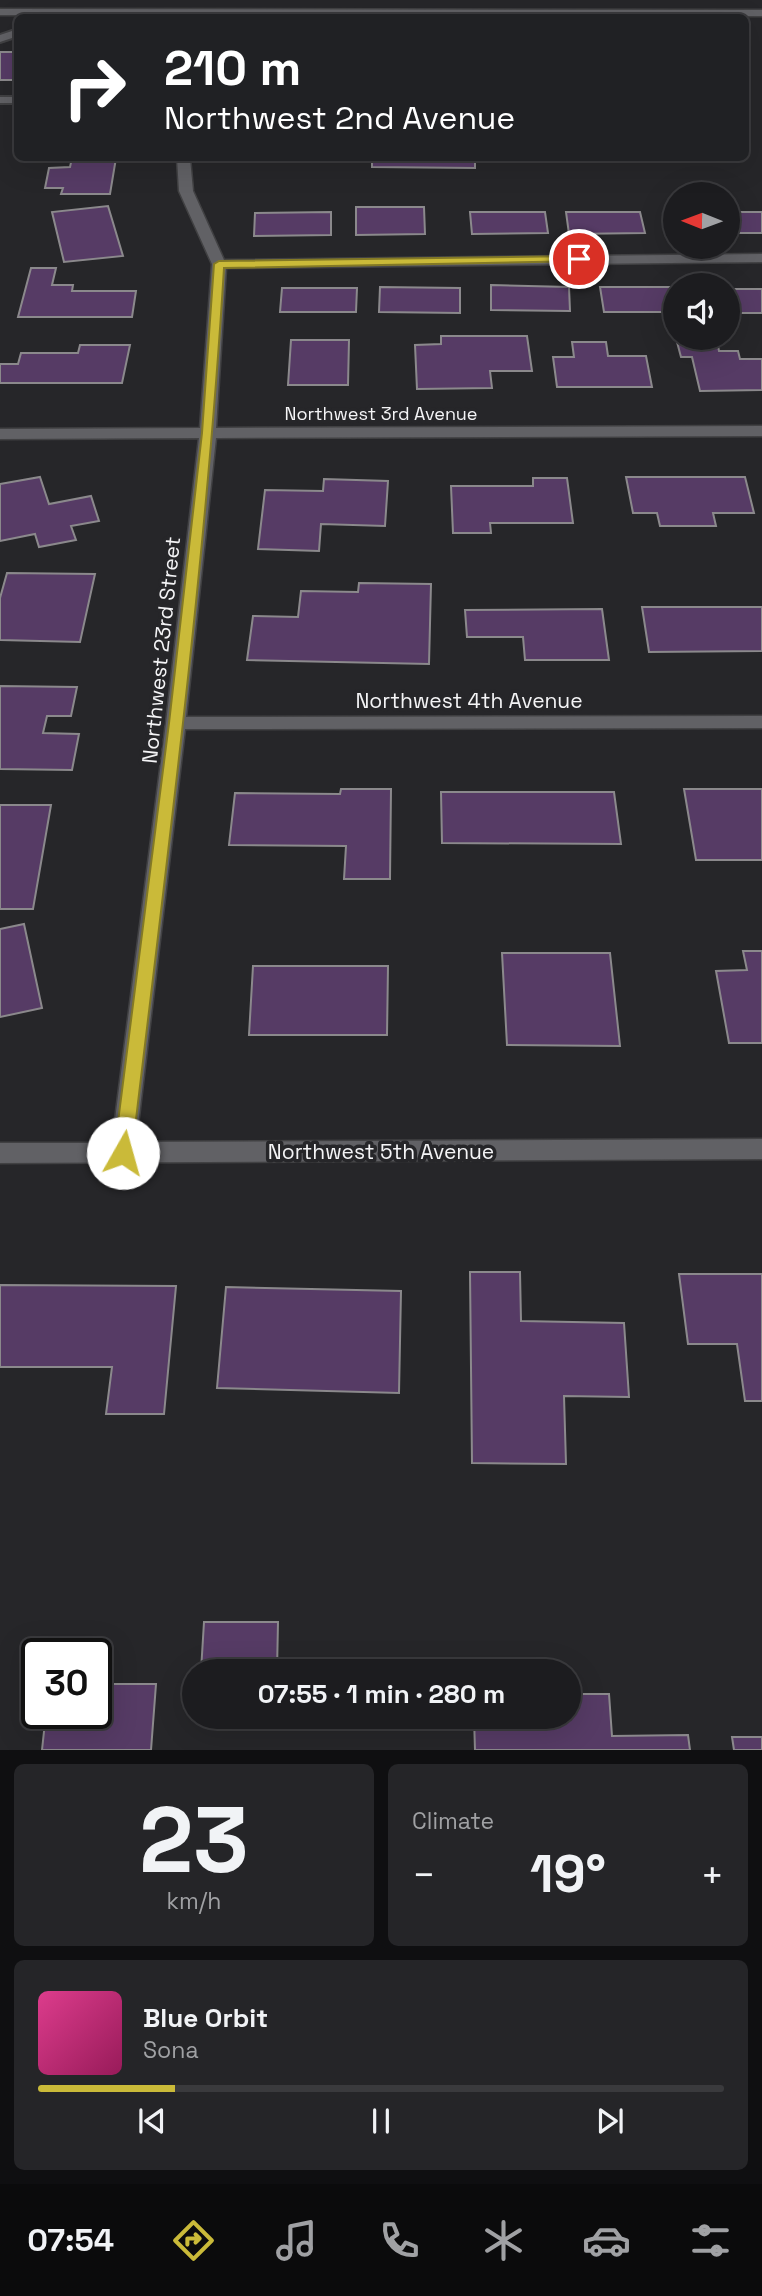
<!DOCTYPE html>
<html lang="en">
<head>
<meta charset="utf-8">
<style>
	:root { --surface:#1c1c1f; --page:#252528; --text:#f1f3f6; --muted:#a0a1a4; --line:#3a3a3d; --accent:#caba39 }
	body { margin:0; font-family:"Space Grotesk",sans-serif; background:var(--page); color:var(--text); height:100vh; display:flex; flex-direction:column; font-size:26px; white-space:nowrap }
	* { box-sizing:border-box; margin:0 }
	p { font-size:23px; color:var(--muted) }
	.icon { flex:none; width:38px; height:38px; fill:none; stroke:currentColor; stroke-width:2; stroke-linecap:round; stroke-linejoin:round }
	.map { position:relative; height:1750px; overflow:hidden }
	.details { display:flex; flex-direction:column; gap:14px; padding:14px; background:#0f0f11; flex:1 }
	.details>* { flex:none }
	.guide { position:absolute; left:14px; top:14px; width:735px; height:147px; border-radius:10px; box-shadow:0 7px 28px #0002,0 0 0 2px var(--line); background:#202124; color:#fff; overflow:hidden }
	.needle { width:46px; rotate:271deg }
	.fabs { position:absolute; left:663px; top:182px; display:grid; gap:14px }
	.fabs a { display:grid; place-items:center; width:77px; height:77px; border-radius:50%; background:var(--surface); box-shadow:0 7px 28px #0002,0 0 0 2px var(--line); font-size:35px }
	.speed { position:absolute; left:21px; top:1638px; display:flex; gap:14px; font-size:35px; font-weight:700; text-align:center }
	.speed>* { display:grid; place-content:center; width:91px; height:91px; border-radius:50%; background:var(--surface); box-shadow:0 7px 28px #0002,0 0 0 2px var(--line); line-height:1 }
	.speed .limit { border:4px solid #111; border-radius:10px; background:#fff; color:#111 }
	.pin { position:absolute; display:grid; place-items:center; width:60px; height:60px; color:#fff; margin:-30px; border:4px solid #fff; border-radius:50%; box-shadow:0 2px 7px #0007 }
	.me { position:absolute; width:77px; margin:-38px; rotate:7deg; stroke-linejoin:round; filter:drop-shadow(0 0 5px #0008) }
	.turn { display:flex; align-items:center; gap:24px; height:147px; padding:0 35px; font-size:32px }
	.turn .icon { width:91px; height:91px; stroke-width:2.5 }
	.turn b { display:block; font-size:49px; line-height:60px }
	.big { font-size:52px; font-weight:600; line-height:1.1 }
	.details .tile { flex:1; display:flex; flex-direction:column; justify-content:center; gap:10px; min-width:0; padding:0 24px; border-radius:10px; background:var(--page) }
	.details .dial { align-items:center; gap:0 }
	.dial b { font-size:91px; line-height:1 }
	.song { display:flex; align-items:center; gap:21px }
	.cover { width:84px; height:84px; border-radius:10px; background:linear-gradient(135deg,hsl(330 70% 55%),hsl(330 70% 35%)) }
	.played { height:7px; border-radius:4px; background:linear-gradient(90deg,var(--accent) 20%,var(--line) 20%) }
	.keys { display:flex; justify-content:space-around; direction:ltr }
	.heat { display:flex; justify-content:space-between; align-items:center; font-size:38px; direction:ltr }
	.details .tiles { flex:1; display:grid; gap:14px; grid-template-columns:1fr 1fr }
	.tile:last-child { grid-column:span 2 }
	.trip { position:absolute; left:182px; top:1659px; width:399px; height:70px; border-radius:35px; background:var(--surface); box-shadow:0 7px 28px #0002,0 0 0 2px var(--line); font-weight:600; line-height:70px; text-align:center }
	.tabs { display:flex; height:112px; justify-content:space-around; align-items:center; background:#0b0b0c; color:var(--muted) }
	.tabs .icon { width:49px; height:49px }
	.tabs .active { color:var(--accent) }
	.tabs b { font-size:32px; color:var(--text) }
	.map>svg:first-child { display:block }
	.building { fill:#563b65; stroke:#8b898c; stroke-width:2 }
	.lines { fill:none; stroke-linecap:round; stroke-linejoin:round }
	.lane-casing { stroke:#414143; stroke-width:4 }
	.street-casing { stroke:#414143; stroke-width:3 }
	.secondary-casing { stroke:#414143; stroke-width:3 }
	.lane { fill:#616165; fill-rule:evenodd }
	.street { fill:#616165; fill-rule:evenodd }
	.secondary { fill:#616165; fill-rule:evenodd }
	.route { fill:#caba39; stroke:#837925; stroke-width:2 }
	.labels { text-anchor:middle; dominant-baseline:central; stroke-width:7; stroke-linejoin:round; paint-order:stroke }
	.far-street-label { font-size:18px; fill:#f4f4f6; stroke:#262629 }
	.street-label { font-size:21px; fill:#f4f4f6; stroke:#262629 }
</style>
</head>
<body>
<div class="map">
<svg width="762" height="1750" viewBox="0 0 762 1750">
	<rect width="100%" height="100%" fill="#262629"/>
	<!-- building -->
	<g class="building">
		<rect x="0" y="52" width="18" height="28"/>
		<polygon points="72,158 116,158 110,194 61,194 63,188 45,188 49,168 70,167"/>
		<polygon points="372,158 475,158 475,168 372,167"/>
		<polygon points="108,206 123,256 64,262 52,212"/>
		<polygon points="356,207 424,207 425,234 356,235"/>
		<polygon points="331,212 331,235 254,236 255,213"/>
		<polygon points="470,212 545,212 548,233 472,234"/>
		<polygon points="566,212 640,212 645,233 569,234"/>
		<rect x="728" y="212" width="34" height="21"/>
		<polygon points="31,268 56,268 52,285 73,285 72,291 136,291 132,317 18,317"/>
		<polygon points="491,285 569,287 570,311 491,310"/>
		<polygon points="380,287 460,288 460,313 379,312"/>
		<polygon points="600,287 673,287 676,312 604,312"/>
		<polygon points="282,288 357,288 356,312 280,312"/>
		<rect x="728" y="289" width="34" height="24"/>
		<polygon points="441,336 527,336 532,371 490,371 492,388 417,389 415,345 441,344"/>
		<polygon points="291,340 349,340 348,385 288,385"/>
		<polygon points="717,341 719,351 738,351 740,359 762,359 762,390 700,391 692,357 681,357 677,342"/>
		<polygon points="572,342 606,342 608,356 646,356 652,387 557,387 553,357 574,357"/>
		<polygon points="80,345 130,345 122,383 0,383 0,364 18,364 21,353 78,353"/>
		<polygon points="40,477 49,504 91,496 99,521 71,526 76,540 39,547 35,534 0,541 0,484"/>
		<polygon points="626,477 745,477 754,513 713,513 716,526 660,526 657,513 633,513"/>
		<polygon points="533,478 567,478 573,523 490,523 491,533 453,533 451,486 533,486"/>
		<polygon points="324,479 388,481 385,526 321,524 319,551 258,549 265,490 323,491"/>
		<polygon points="7,573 95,574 80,642 0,640 0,598"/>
		<polygon points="359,583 431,584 429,664 247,660 253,616 298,617 301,591 358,592"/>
		<polygon points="642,607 762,607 762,651 649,652"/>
		<polygon points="602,609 609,660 525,660 523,637 467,637 465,610"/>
		<polygon points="0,686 77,687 71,716 47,716 43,733 79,734 72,770 0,769"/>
		<polygon points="341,789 391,789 390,879 344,879 346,846 229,845 235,793 340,794"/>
		<polygon points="684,789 762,789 762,860 696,860"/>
		<polygon points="441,792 614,792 621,844 442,843"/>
		<polygon points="0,805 51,805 33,909 0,909"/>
		<polygon points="24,924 42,1008 0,1017 0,929"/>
		<polygon points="743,951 762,951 762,1043 729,1043 716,971 747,970"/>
		<polygon points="502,953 610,953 620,1046 507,1045"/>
		<polygon points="253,966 388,966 387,1035 249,1035"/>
		<polygon points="470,1272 520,1272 521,1321 624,1323 629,1397 564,1396 566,1464 472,1463"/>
		<polygon points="679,1274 762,1274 762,1401 745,1401 737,1344 688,1344"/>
		<polygon points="0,1285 176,1286 164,1414 106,1414 112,1367 0,1367"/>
		<polygon points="226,1287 401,1291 399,1393 217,1388"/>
		<polygon points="204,1622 278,1622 277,1671 201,1671"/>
		<polygon points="96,1684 156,1684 151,1750 42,1750 46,1713 96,1713"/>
		<polygon points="569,1694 609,1694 612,1736 688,1735 690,1750 475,1750 474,1717 569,1717"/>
		<polygon points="199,1717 275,1717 198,1719"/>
		<polygon points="732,1737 762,1737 762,1750 734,1750"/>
	</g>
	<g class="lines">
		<defs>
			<g id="lane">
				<polygon points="18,29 18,36 0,42 0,35"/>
				<rect x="0" y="97" width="18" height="6"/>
			</g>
			<polygon id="street" points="177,158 190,158 193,191 224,260 762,254 762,262 226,268 216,428 762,426 762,436 216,438 186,717 762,716 762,728 185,729 136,1142 762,1139 762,1159 0,1163 0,1143 112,1143 166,723 199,438 0,439 0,429 200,428 212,264 179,191"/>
			<polygon id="secondary" points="0,9 762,10 762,16 0,15"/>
		</defs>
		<!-- lane casing -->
		<use href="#lane" class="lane-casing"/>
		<!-- street casing -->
		<use href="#street" class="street-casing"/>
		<!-- secondary casing -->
		<use href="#secondary" class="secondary-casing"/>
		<!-- lane -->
		<use href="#lane" class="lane"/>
		<!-- street -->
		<use href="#street" class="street"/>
		<!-- secondary -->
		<use href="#secondary" class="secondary"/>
	</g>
	<!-- route -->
	<path class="route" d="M579,256L584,259L583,261L224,268C206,564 167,858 132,1153L129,1158L123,1160L116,1158L114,1153L169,723L202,433L214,264L219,261Z"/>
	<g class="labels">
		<!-- far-street labels -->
		<g class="far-street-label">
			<text x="381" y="413">Northwest 3rd Avenue</text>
		</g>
		<!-- street labels -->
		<g class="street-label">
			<text transform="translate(161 650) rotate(-84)">Northwest 23rd Street</text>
			<text x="469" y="700">Northwest 4th Avenue</text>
			<text x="381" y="1151">Northwest 5th Avenue</text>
		</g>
	</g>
</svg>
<div class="fabs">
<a><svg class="needle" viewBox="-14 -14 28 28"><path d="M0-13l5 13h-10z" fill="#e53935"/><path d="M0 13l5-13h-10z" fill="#a0a1a4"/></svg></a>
<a><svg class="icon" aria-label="sound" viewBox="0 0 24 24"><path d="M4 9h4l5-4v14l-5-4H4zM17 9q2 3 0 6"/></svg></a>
</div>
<div class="speed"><div class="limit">30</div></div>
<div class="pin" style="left:579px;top:259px;background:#d93025"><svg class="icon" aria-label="arrive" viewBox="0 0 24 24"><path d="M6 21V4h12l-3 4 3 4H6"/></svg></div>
<svg class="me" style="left:123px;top:1153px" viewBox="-20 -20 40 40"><circle r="19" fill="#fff"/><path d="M0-13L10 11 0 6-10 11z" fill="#caba39"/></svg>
<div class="trip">07:55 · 1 min · 280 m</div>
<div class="guide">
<div class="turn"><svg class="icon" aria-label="right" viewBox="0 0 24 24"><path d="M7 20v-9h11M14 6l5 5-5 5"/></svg><div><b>210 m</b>Northwest 2nd Avenue</div></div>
</div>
</div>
<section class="details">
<div class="tiles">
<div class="tile dial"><b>23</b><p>km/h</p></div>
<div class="tile"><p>Climate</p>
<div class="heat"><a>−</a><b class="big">19°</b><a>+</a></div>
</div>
<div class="tile">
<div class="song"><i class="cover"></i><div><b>Blue Orbit</b><p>Sona</p></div></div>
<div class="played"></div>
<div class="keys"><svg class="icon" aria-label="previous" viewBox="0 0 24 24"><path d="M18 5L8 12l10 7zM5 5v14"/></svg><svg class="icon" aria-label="pause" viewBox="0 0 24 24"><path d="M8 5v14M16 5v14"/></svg><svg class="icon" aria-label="next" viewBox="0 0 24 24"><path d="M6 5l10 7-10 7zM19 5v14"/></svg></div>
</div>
</div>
</section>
<nav class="tabs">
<b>07:54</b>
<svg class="icon active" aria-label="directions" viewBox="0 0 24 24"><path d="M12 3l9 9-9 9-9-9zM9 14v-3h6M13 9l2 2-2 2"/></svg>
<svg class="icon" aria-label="music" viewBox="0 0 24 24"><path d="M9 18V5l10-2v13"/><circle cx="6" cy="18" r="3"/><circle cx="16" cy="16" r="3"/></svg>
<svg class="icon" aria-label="phone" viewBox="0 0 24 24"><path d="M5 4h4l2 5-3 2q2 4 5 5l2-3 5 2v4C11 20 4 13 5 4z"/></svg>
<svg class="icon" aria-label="climate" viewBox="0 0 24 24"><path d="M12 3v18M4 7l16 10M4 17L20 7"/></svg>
<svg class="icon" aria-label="car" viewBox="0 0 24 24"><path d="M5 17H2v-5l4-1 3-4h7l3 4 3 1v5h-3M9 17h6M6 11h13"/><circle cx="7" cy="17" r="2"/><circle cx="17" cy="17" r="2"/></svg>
<svg class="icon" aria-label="filters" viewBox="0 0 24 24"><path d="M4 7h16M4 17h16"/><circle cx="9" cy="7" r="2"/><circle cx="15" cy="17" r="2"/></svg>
</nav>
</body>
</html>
